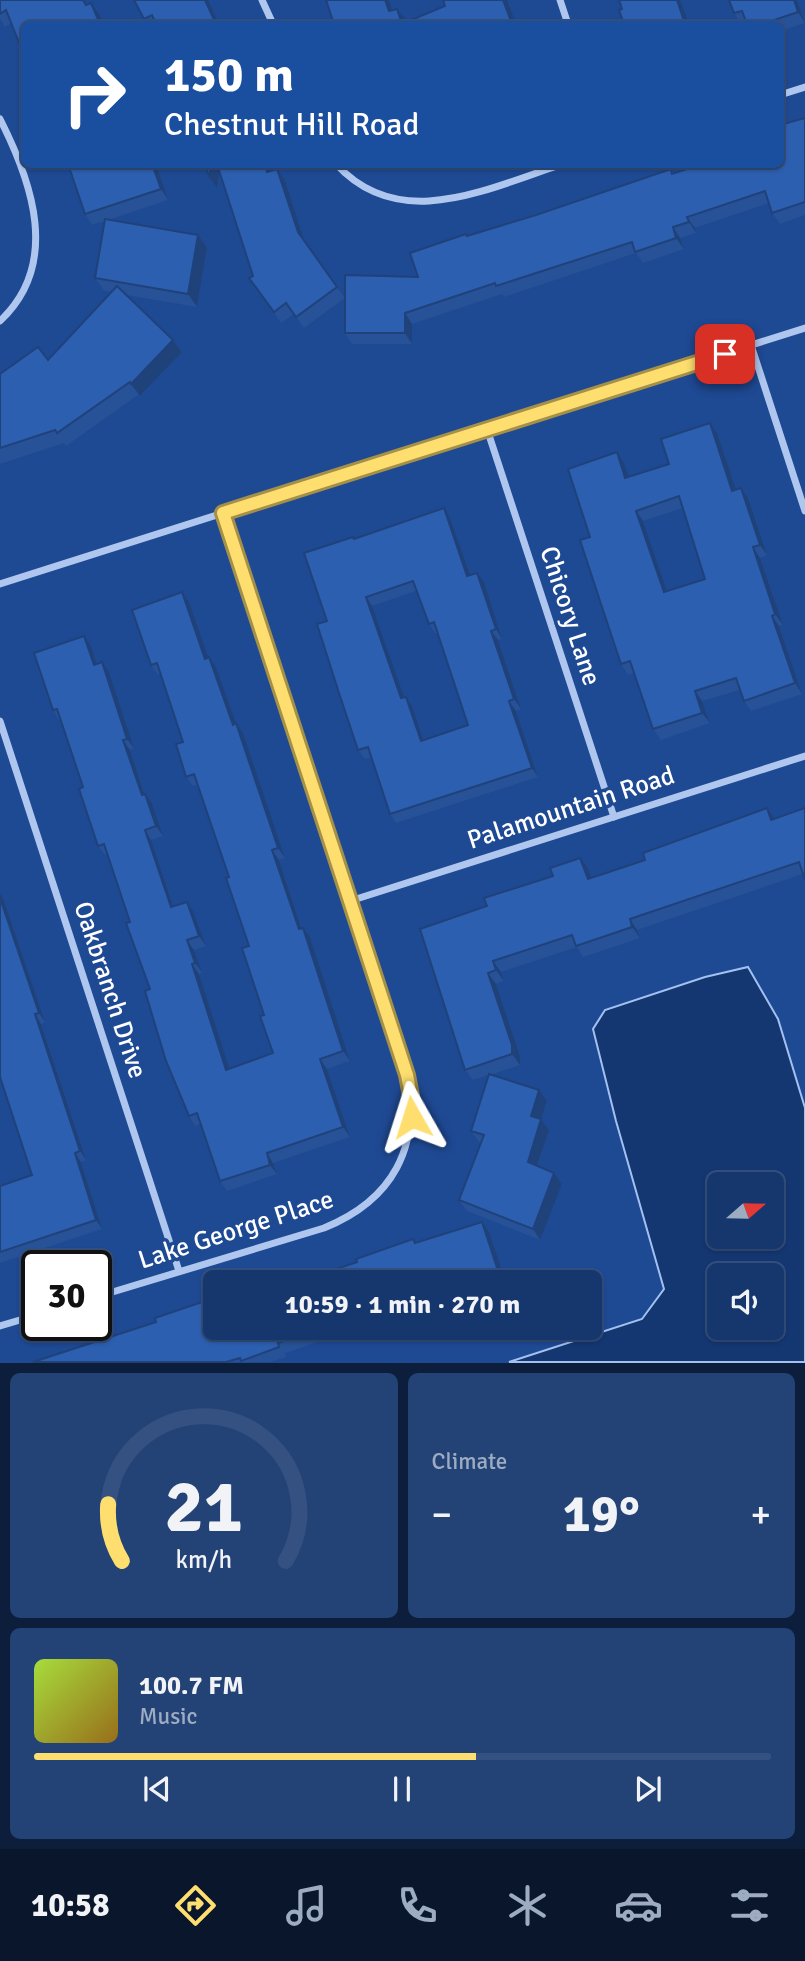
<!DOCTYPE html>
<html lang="en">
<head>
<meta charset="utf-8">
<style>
	:root { --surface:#16376e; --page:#234276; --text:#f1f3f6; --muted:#9eacc2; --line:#355181; --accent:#fdde6f }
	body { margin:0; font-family:Signika,sans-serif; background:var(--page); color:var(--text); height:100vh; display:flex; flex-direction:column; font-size:26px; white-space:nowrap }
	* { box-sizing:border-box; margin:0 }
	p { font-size:23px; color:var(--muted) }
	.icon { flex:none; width:38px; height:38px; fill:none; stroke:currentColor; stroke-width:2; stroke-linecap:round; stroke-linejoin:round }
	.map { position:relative; height:1363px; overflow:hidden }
	.side { display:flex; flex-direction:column; gap:10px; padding:10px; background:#0c1e3c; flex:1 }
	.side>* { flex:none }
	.hud { position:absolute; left:21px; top:21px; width:763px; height:147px; border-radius:10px; box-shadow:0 2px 5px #0004,0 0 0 2px var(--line); background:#1a4fa0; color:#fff; overflow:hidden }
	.needle { width:46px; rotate:70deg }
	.tools { position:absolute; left:707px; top:1172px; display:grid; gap:14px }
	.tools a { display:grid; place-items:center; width:77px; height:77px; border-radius:10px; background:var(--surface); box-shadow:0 2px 5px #0004,0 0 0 2px var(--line); font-size:35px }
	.speed { position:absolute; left:21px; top:1250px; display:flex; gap:14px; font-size:35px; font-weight:700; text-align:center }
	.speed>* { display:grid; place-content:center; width:91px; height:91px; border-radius:50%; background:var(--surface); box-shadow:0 2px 5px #0004,0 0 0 2px var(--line); line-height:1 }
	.speed .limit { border:4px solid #111; border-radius:10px; background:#fff; color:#111 }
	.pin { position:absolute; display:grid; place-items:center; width:60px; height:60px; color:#fff; margin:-30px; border-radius:14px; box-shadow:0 4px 10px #0006 }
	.me { position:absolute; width:77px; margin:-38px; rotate:354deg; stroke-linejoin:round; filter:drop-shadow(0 0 5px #0008) }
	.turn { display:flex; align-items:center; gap:24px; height:147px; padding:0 28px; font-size:32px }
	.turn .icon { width:91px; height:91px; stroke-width:2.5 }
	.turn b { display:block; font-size:49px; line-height:60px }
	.big { font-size:52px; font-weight:700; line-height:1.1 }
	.side .widget { flex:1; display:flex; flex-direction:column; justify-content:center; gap:10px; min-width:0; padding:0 24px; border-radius:10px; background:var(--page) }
	.side .dial { align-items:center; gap:0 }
	.dial svg { height:182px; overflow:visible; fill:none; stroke:var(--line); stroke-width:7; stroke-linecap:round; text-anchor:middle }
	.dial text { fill:var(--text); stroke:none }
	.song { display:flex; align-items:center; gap:21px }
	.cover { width:84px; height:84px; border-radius:10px; background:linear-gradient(135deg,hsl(80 70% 55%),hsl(40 70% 35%)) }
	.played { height:7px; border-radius:4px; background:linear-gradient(90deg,var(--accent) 60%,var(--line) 60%) }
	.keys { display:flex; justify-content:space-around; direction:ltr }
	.heat { display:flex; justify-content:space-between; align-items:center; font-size:38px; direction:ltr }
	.side .tiles { flex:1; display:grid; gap:10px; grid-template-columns:1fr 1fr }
	.widget:last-child { grid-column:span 2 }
	.trip { position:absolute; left:203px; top:1270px; width:399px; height:70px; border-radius:10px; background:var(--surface); box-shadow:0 2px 5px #0004,0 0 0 2px var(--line); font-weight:700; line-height:70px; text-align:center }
	.tab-bar { display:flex; height:112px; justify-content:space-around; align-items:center; background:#09162c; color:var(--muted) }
	.tab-bar .icon { width:49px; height:49px }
	.tab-bar .on { color:var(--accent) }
	.tab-bar b { font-size:32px; color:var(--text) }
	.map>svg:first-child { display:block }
	.water { fill:#143671; stroke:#a3c1f0; stroke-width:2; fill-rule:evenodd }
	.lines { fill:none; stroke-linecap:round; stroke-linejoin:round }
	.minor { stroke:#afc7ee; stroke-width:7 }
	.wall { fill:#275297; fill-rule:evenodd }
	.shaded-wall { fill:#20427b }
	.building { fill:#2d5fb0; stroke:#20427b; stroke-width:2; fill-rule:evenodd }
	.route-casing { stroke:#a49048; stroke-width:18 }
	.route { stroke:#fdde6f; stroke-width:12 }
	.labels { text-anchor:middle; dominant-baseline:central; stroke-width:7; stroke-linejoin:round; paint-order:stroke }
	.street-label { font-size:26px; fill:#fff; stroke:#1e4993 }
</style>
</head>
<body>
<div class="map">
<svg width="805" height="1363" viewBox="0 0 805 1363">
	<rect width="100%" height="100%" fill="#1e4993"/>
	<!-- water -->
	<path class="water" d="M748,967L778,1019L805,1108V1362H509L642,1319L664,1289L616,1121L593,1029L605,1010L705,977ZM719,1185H772V1237H719ZM719,1276H772V1328H719Z"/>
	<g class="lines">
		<!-- minor -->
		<g class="minor">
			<polyline points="262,0 273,24"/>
			<polyline points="560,0 568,24"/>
			<polyline points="780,95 805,87"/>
			<path d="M0,119C32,182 61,264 0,321"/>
			<path d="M336,164C400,234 488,188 563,164"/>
			<polyline points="751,345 805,511"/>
			<polyline points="487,429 614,817"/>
			<polyline points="0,584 805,328"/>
			<polyline points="0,721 179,1271"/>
			<polyline points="350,901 805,756"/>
			<path d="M96,1297L324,1228C393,1200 421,1147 407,1075L223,513"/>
			<polyline points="0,1326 37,1315"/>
		</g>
	</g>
	<!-- wall -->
	<g class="wall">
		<polygon points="0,0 84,0 86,4 91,3 99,14 12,23 5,27 0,19"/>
		<polygon points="134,0 208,0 219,24 147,24"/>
		<polygon points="729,0 797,0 805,23 780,31 780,24 747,24 746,22 741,24 734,13"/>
		<polygon points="805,118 805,215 780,224 772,213 769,203 695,228 696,233 680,238 684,249 643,263 636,253 504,297 502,294 412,324 412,344 352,344 345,333 418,277 468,236 671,169 674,174 780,164"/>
		<polygon points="68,164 156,164 168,200 108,220 207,248 197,307 126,295 173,340 182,352 140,396 138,395 66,446 64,443 0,464 0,374 48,360 111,292 104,291 95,278 105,221 92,225 85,214"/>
		<polygon points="205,164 271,171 285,180 305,243 345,298 304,328 294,314 281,323 249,278 253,276 220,173 217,188 209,177"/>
		<path d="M710,423L717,433L736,489L741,488L748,498L767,555L760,558L783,625L779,626L802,694L751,711L744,701L740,690L702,701L710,723L661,740L653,729L634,673L628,675L621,664L590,537L624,463L629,477L669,464ZM682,508L705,579L667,591L643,521Z"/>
		<path d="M450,518L470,575L484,582L502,639L498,640L521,709L516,711L538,777L396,823L390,814L371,757L365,759L358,750L327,621L353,537L354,539ZM416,591L429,624L435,633H437L468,725L424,740L412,706L406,697H404L372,606Z"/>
		<polygon points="182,592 189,602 208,658 216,667 236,723 243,733 285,858 279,860 302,928 310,937 350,1061 327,1069 350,1137 273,1163 277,1174 227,1191 220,1181 201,1123 195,1126 189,1116 130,922 107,854 105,855 98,846 83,787 61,720 59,720 53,710 91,646 97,664 102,662 109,672 134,748 130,750 145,794 152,803 163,836 151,840 174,906 187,902 193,911 206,946 194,950 202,972 199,974 229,1069 273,1053 249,946 229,877 197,785 193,786 186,777 183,742 160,674 158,675 151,665"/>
		<polygon points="805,808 803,874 637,930 640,938 583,957 577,947 501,972 504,981 496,984 520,1056 520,1065 490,1075 539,1090 547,1101 541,1119 549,1130 538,1166 562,1184 540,1240 467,1211 459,1200 481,1143 479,1142 471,1131 489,1075 473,1080 465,1070 487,906 553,876 580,858 588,868 591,878"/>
		<polygon points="0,893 3,898 45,1022 41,1024 86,1160 81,1162 102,1229 0,1263 0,1186 32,1175 0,1077"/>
		<polygon points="215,1328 360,1328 285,1353 286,1357 271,1362 33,1362"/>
	</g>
	<!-- shaded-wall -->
	<g class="shaded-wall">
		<polygon points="205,0 208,0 219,24 216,24"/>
		<polygon points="385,0 389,0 396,22 389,11"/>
		<polygon points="503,0 507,0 516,24 512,24"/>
		<polygon points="677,0 680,0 689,24 685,24"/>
		<polygon points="794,0 797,0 805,23 798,12"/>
		<polygon points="91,3 99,14 103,24 100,24"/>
		<polygon points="397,9 405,19 406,24 402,24"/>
		<polygon points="152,164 156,164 168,200 161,189"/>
		<polygon points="211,164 221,165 217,188 209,177"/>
		<polygon points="265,164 269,164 275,183 267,172"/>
		<polygon points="277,169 285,180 305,243 298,232"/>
		<polygon points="687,217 695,228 696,233 689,222"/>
		<polygon points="673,227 680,238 684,249 676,238"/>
		<polygon points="198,235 207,248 197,307 188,294"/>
		<polygon points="405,313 412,324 412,344 405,333"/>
		<polygon points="173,340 182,352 140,396 131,384"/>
		<polygon points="710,423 717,433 740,501 732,491"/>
		<polygon points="617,452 624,463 633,488 625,478"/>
		<polygon points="741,488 748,498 767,555 760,545"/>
		<polygon points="444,508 450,518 474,586 467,576"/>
		<polygon points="636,511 643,521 671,603 664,592"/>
		<polygon points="753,547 760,558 783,625 775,614"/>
		<polygon points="477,573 484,582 502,639 496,629"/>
		<polygon points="182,592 189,602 212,668 205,659"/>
		<polygon points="366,597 372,606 408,708 401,698"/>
		<polygon points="772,616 779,626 802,694 795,683"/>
		<polygon points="491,631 498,640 521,709 514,699"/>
		<polygon points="84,636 91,646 100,675 94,665"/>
		<polygon points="209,657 216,667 240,734 233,725"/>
		<polygon points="102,662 109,672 134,748 127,739"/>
		<polygon points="695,691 702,701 710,723 702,713"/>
		<polygon points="406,697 412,706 427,750 421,741"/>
		<polygon points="509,701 516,711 538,777 532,768"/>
		<polygon points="236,723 243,733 285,858 278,848"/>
		<polygon points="123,740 130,750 148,805 142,795"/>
		<polygon points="145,794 152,803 163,836 156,826"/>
		<polygon points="767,808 775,819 771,820"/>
		<polygon points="145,830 151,840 177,917 171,907"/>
		<polygon points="272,850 279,860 305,939 299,929"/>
		<polygon points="580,858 588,868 595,890 588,879"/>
		<polygon points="0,893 3,898 45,1022 39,1013 0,898"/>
		<polygon points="187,902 193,911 206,946 199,936"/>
		<polygon points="630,919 637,930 640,938 632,927"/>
		<polygon points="303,928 310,937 350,1061 343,1051"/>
		<polygon points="187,940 194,950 202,972 195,963"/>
		<polygon points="493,961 501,972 504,981 496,970"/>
		<polygon points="192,964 199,974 233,1080 226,1070"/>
		<polygon points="488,973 496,984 520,1056 520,1065 512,1054"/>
		<polygon points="35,1014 41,1024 86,1160 80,1151"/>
		<polygon points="320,1059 327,1069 350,1137 343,1127"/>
		<polygon points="539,1090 547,1101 541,1119 549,1130 535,1173 528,1162 531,1116"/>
		<polygon points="75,1153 81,1162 102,1229 96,1220"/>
		<polygon points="267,1153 273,1163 277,1174 270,1165"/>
		<polygon points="554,1173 562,1184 540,1240 533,1229"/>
		<polygon points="482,1222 489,1232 506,1283 502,1283"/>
	</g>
	<!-- building -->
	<g class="building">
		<polygon points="0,0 83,0 86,5 91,3 100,24 24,24 24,55 6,10 0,14"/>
		<polygon points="134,0 205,0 216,24 156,24 152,15 144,19"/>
		<polygon points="326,0 385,0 389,11 397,9 402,24 445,6 443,0 503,0 512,24 334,24"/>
		<polygon points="619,0 677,0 685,24 624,24 619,10 622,9"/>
		<polygon points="729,0 794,0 798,12 762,24 747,24 742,11 734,13"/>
		<polygon points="805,118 805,202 772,213 765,191 687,217 689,222 673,227 676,238 635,252 632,242 496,286 495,283 405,313 405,333 345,333 345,275 418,277 410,253 466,234 467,236 536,215 671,169 672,174 702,164 780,164 780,125"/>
		<polygon points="68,164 152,164 161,189 85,214"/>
		<polygon points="205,164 211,164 209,177"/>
		<polygon points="217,164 265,164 267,172 277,169 298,232 337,287 296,317 286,303 274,312 249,278 253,276"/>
		<polygon points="105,219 198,235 188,294 95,278"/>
		<polygon points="117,286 173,340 131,384 130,382 57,433 55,430 0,448 0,374 38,347 48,360"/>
		<path d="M710,423L732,491L741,488L760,545L753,547L775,614L772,616L795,683L744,701L736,678L695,691L702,713L653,729L630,661L621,664L602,607L580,540L590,537L568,469L617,452L625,478L669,464L661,439ZM679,496L705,579L664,592L636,511Z"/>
		<path d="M444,508L467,576L477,573L496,629L491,631L514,699L509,701L532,768L390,814L368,747L358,750L339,693L317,624L327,621L304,553L353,537L354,539ZM413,581L429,624L434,622L468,725L421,741L406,697L401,698L366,597Z"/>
		<polygon points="182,592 205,659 209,657 233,725 236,723 278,848 272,850 299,929 303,928 343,1051 320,1059 343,1127 267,1153 270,1165 220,1181 197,1113 189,1116 166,1061 145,991 150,989 126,923 130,922 104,844 98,846 79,789 83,787 57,709 53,710 34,653 84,636 94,665 102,662 127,739 123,740 142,795 145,794 156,826 145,830 171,907 187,902 199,936 187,940 195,963 192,964 226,1070 273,1053 260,1016 264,1015 242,948 249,946 226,878 229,877 194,774 186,777 176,744 183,742 157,663 151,665 132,610"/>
		<polygon points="767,808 771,820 805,808 805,880 799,862 630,919 632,927 576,946 572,935 493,961 496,970 488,973 512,1045 512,1054 465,1070 420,929 487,906 484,898 553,876 550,868 580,858 588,879 645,860 643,853"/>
		<polygon points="0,898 39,1013 35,1014 80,1151 75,1153 96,1220 0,1252 0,1186 32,1175 0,1077"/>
		<polygon points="489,1074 539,1090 531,1116 541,1119 528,1162 554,1173 533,1229 459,1200 484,1135 471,1131"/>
		<polygon points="482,1222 502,1283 295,1283 357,1262 356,1259 413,1239 415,1243"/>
		<polygon points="208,1300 210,1304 215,1303 215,1328 323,1328 278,1343 279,1347 241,1361 240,1358 226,1362 33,1362 156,1322 155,1318"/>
	</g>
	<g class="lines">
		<defs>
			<polyline id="route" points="412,1117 411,1096 407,1075 223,513 725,354"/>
		</defs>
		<!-- route casing -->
		<use href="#route" class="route-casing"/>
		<!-- route -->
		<use href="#route" class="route"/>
	</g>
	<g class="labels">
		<!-- street labels -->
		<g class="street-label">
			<text transform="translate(570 616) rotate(72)">Chicory Lane</text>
			<text transform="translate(571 808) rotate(-18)">Palamountain Road</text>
			<text transform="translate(110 990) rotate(72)">Oakbranch Drive</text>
			<text transform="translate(236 1230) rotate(-18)">Lake George Place</text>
		</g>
	</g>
</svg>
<div class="tools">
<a><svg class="needle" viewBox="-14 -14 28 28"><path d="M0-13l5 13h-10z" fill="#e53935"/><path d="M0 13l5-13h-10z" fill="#9eacc2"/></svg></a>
<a><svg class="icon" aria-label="sound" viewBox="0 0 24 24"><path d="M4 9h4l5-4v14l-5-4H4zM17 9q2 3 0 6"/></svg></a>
</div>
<div class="speed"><div class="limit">30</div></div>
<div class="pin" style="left:725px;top:354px;background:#d93025"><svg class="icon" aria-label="arrive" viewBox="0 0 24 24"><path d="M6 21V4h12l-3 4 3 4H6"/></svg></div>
<svg class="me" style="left:412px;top:1117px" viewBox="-20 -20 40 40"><path d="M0-17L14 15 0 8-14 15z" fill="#fdde6f" stroke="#fff" stroke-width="4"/></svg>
<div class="trip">10:59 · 1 min · 270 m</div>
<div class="hud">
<div class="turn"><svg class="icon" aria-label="right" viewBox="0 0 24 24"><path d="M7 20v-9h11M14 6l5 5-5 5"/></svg><div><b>150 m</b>Chestnut Hill Road</div></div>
</div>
</div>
<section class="side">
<div class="tiles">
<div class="widget dial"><svg viewBox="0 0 100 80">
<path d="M14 69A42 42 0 1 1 86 69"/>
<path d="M14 69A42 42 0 0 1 8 44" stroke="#fdde6f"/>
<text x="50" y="56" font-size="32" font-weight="700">21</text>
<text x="50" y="72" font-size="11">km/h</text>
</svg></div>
<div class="widget"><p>Climate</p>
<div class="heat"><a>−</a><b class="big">19°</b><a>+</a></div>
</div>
<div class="widget">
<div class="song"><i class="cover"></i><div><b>100.7 FM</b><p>Music</p></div></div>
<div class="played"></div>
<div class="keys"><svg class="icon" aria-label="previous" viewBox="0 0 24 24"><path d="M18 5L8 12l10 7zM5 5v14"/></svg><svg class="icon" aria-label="pause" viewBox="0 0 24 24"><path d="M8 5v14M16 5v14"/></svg><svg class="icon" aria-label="next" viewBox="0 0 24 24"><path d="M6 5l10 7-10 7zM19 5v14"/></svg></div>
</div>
</div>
</section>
<nav class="tab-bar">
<b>10:58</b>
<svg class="icon on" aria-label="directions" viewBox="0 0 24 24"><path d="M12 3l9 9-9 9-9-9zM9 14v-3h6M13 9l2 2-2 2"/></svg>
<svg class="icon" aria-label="music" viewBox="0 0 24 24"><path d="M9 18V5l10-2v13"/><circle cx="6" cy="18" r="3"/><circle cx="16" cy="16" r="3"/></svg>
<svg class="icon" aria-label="phone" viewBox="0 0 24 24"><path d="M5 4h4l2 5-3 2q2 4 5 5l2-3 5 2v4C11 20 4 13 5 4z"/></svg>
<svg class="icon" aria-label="climate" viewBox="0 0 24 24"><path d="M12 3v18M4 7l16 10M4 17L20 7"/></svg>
<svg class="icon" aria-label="car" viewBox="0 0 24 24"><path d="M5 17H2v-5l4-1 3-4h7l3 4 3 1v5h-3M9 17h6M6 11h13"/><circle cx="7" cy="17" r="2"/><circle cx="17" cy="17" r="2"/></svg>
<svg class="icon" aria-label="filters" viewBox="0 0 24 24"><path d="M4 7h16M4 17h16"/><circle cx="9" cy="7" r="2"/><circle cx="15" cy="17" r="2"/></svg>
</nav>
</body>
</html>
